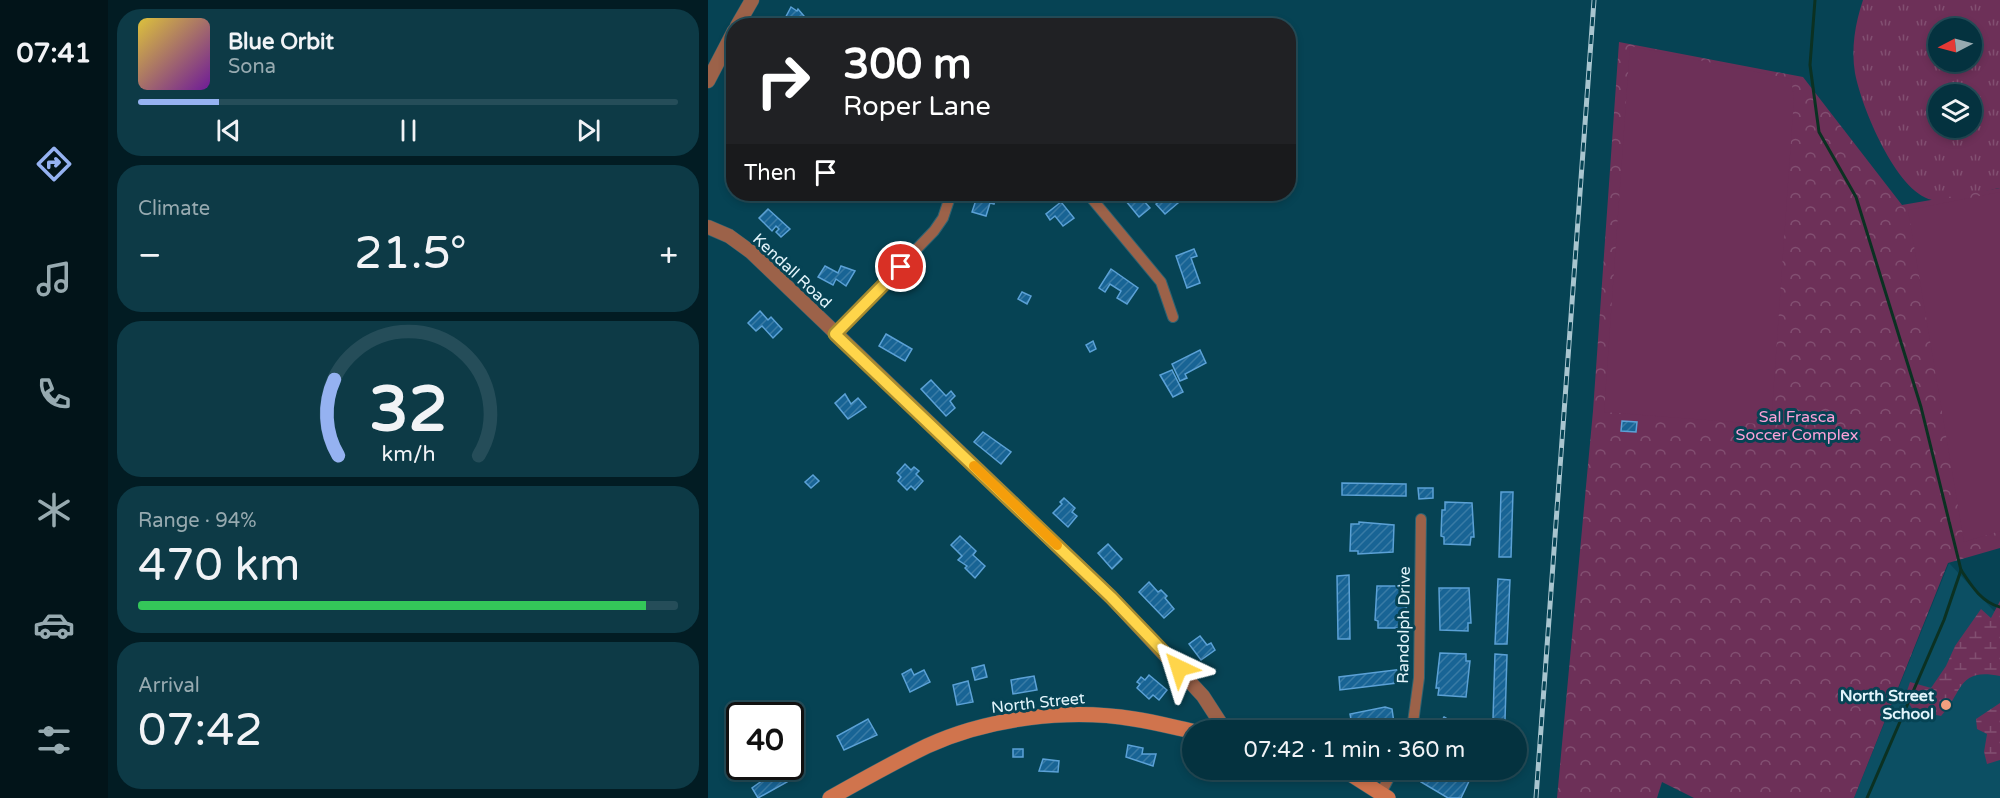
<!DOCTYPE html>
<html lang="en">
<head>
<meta charset="utf-8">
<style>
	:root { --surface:#04323f; --page:#0d3a46; --text:#f1f3f6; --muted:#97aab0; --line:#254d59; --accent:#95b2f1 }
	body { margin:0; font-family:"Varela Round",sans-serif; background:var(--page); color:var(--text); height:100vh; display:flex; flex-direction:column; font-size:22px; white-space:nowrap }
	* { box-sizing:border-box; margin:0 }
	p { font-size:20px; color:var(--muted) }
	.icon { flex:none; width:33px; height:33px; fill:none; stroke:currentColor; stroke-width:2; stroke-linecap:round; stroke-linejoin:round }
	.map { position:relative; flex:1; overflow:hidden }
	.sheet { display:flex; flex-direction:column; gap:9px; padding:9px; background:#021c23; width:600px }
	.sheet>* { flex:none }
	.banner { position:absolute; left:18px; top:18px; width:570px; height:183px; border-radius:24px; box-shadow:0 3px 9px #0003,0 0 0 2px var(--line); background:#202124; color:#fff; overflow:hidden }
	.needle { width:39px; rotate:264deg }
	.tools { position:absolute; left:1220px; top:18px; display:grid; gap:12px }
	.tools a { display:grid; place-items:center; width:54px; height:54px; border-radius:50%; background:var(--surface); box-shadow:0 3px 9px #0003,0 0 0 2px var(--line); font-size:30px }
	.speed { position:absolute; left:18px; top:702px; display:flex; gap:12px; font-size:30px; font-weight:700; text-align:center }
	.speed>* { display:grid; place-content:center; width:78px; height:78px; border-radius:50%; background:var(--surface); box-shadow:0 3px 9px #0003,0 0 0 2px var(--line); line-height:1 }
	.speed .limit { border:3px solid #111; border-radius:9px; background:#fff; color:#111 }
	.pin { position:absolute; display:grid; place-items:center; width:51px; height:51px; color:#fff; margin:-26px; border:3px solid #fff; border-radius:50%; box-shadow:0 2px 6px #0007 }
	.me { position:absolute; width:66px; margin:-33px; rotate:319deg; stroke-linejoin:round; filter:drop-shadow(0 0 4px #0008) }
	.turn { display:flex; align-items:center; gap:21px; height:126px; padding:0 18px; font-size:27px }
	.turn .icon { width:78px; height:78px; stroke-width:2.5 }
	.turn b { display:block; font-size:42px; line-height:51px }
	.then { display:flex; align-items:center; height:57px; padding:0 18px; background:#0003; gap:12px; font-size:22px }
	.big { font-size:45px; font-weight:600; line-height:1.1 }
	.sheet .card { flex:1; display:flex; flex-direction:column; justify-content:center; gap:9px; min-width:0; padding:0 21px; border-radius:24px; background:var(--page) }
	.sheet .dial { align-items:center; gap:0 }
	.dial svg { height:156px; overflow:visible; fill:none; stroke:var(--line); stroke-width:7; stroke-linecap:round; text-anchor:middle }
	.dial text { fill:var(--text); stroke:none }
	.song { display:flex; align-items:center; gap:18px }
	.cover { width:72px; height:72px; border-radius:9px; background:linear-gradient(135deg,hsl(50 70% 55%),hsl(280 70% 35%)) }
	.played { height:6px; border-radius:3px; background:linear-gradient(90deg,var(--accent) 15%,var(--line) 15%) }
	.keys { display:flex; justify-content:space-around; direction:ltr }
	.heat { display:flex; justify-content:space-between; align-items:center; font-size:33px; direction:ltr }
	.charge { height:9px; border-radius:4px; background:linear-gradient(90deg,#34c759 94%,var(--line) 0) }
	.trip { position:absolute; left:474px; top:720px; width:345px; height:60px; border-radius:30px; background:var(--surface); box-shadow:0 3px 9px #0003,0 0 0 2px var(--line); font-weight:600; line-height:60px; text-align:center }
	main { display:flex; flex:1; min-height:0 }
	.tab-bar { display:flex; flex-direction:column; width:108px; justify-content:space-around; align-items:center; background:#021419; color:var(--muted) }
	.tab-bar .icon { width:42px; height:42px }
	.tab-bar .current { color:var(--accent) }
	.tab-bar b { font-size:27px; color:var(--text) }
	.map>svg:first-child { display:block }
	.built { fill:#0c4f63 }
	.grass { fill:url(#grass-tufts); fill-rule:evenodd }
	.wetland { fill:url(#wetland-marsh) }
	.park { fill:url(#park-crowns) }
	.pitch { fill:#6d3058 }
	.lines { fill:none; stroke-linecap:round; stroke-linejoin:round }
	.stream { stroke:#0b3122; stroke-width:3 }
	.building { fill:url(#building-hatch); stroke:#5ba1d6; stroke-width:1.5 }
	.minor-casing { stroke:#2e6372; stroke-width:12 }
	.tertiary-casing { stroke:#2e6372; stroke-width:15 }
	.secondary-casing { stroke:#2e6372; stroke-width:16 }
	.minor { stroke:#9c6249; stroke-width:10 }
	.tertiary { stroke:#9c6249; stroke-width:14 }
	.secondary { stroke:#d0744d; stroke-width:15 }
	.rail-casing { stroke:#a8c5cf; stroke-width:5 }
	.rail { stroke:#064354; stroke-width:3; stroke-dasharray:9; stroke-linecap:butt }
	.route-casing { stroke:#a68a30; stroke-width:15 }
	.route { stroke:#ffd54a; stroke-width:10 }
	.slow { stroke:#f59e0b; stroke-width:10 }
	.poi-dot { fill:#f2a07f; stroke:#064354; stroke-width:2 }
	.labels { text-anchor:middle; dominant-baseline:central; stroke-width:6; stroke-linejoin:round; paint-order:stroke }
	.street-label { font-size:16px; fill:#e2f4fb; stroke:#064354 }
	.park-label { font-size:16px; fill:#fba1d7; stroke:#064354 }
	.poi-label { font-size:16px; font-weight:bold; fill:#e2f4fb; stroke:#064354; text-anchor:end }
</style>
</head>
<body>
<main>
<nav class="tab-bar">
<b>07:41</b>
<svg class="icon current" aria-label="directions" viewBox="0 0 24 24"><path d="M12 3l9 9-9 9-9-9zM9 14v-3h6M13 9l2 2-2 2"/></svg>
<svg class="icon" aria-label="music" viewBox="0 0 24 24"><path d="M9 18V5l10-2v13"/><circle cx="6" cy="18" r="3"/><circle cx="16" cy="16" r="3"/></svg>
<svg class="icon" aria-label="phone" viewBox="0 0 24 24"><path d="M5 4h4l2 5-3 2q2 4 5 5l2-3 5 2v4C11 20 4 13 5 4z"/></svg>
<svg class="icon" aria-label="climate" viewBox="0 0 24 24"><path d="M12 3v18M4 7l16 10M4 17L20 7"/></svg>
<svg class="icon" aria-label="car" viewBox="0 0 24 24"><path d="M5 17H2v-5l4-1 3-4h7l3 4 3 1v5h-3M9 17h6M6 11h13"/><circle cx="7" cy="17" r="2"/><circle cx="17" cy="17" r="2"/></svg>
<svg class="icon" aria-label="filters" viewBox="0 0 24 24"><path d="M4 7h16M4 17h16"/><circle cx="9" cy="7" r="2"/><circle cx="15" cy="17" r="2"/></svg>
</nav>
<section class="sheet">
<div class="card">
<div class="song"><i class="cover"></i><div><b>Blue Orbit</b><p>Sona</p></div></div>
<div class="played"></div>
<div class="keys"><svg class="icon" aria-label="previous" viewBox="0 0 24 24"><path d="M18 5L8 12l10 7zM5 5v14"/></svg><svg class="icon" aria-label="pause" viewBox="0 0 24 24"><path d="M8 5v14M16 5v14"/></svg><svg class="icon" aria-label="next" viewBox="0 0 24 24"><path d="M6 5l10 7-10 7zM19 5v14"/></svg></div>
</div>
<div class="card"><p>Climate</p>
<div class="heat"><a>−</a><b class="big">21.5°</b><a>+</a></div>
</div>
<div class="card dial"><svg viewBox="0 0 100 80">
<path d="M14 69A42 42 0 1 1 86 69"/>
<path d="M14 69A42 42 0 0 1 12 30" stroke="#95b2f1"/>
<text x="50" y="56" font-size="32" font-weight="700">32</text>
<text x="50" y="72" font-size="11">km/h</text>
</svg></div>
<div class="card"><p>Range · 94%</p><b class="big">470 km</b><div class="charge"></div></div>
<div class="card"><p>Arrival</p><b class="big">07:42</b></div>
</section>
<div class="map">
<svg width="1292" height="798" viewBox="0 0 1292 798">
	<defs>
		<pattern id="grass-tufts" width="24" height="20" patternUnits="userSpaceOnUse" patternTransform="scale(1.5)"><rect width="24" height="20" fill="#6d3058"/><path d="M3 7l-1-3M5 7V3M7 7l1-3M15 17l-1-3M17 17v-4M19 17l1-3" fill="none" stroke="#824f71"/></pattern>
		<pattern id="wetland-marsh" width="20" height="14" patternUnits="userSpaceOnUse" patternTransform="scale(1.5)"><rect width="20" height="14" fill="#6d3058"/><path d="M1 5h8M5 5V1M11 12h8M15 12V8" fill="none" stroke="#824f71"/></pattern>
		<pattern id="park-crowns" width="20" height="18" patternUnits="userSpaceOnUse" patternTransform="scale(1.5)"><rect width="20" height="18" fill="#6d3058"/><path d="M2 6a3 3 0 1 1 6 0M12 15a3 3 0 1 1 6 0" fill="none" stroke="#824f71"/></pattern>
		<pattern id="building-hatch" width="6" height="6" patternUnits="userSpaceOnUse" patternTransform="scale(1.5)"><rect width="6" height="6" fill="#186495"/><path d="M-1 1l2-2M0 6l6-6M5 7l2-2" fill="none" stroke="#397ba5"/></pattern>
	</defs>
	<rect width="100%" height="100%" fill="#064354"/>
	<!-- built -->
	<polygon class="built" points="1241,563 1286,611 1292,613 1292,798 1146,798"/>
	<!-- grass -->
	<path class="grass" d="M1155,0H1292V188C1275,191 1239,203 1224,200C1188,192 1153,106 1147,73C1143,48 1147,24 1155,0ZM1230,28H1263V62H1230ZM1230,94H1263V128H1230Z"/>
	<!-- wetland -->
	<g class="wetland">
		<path d="M1292,601V676C1249,667 1255,693 1233,716L1205,710L1197,697L1202,682L1223,688L1238,666L1247,646L1273,609L1283,618Z"/>
		<polygon points="1292,703 1292,760 1279,764 1276,752 1279,734 1269,729 1268,719"/>
	</g>
	<!-- park -->
	<polygon class="park" points="911,42 1095,77 1194,205 1292,188 1292,548 1240,563 1146,798 986,798 954,782 949,798 849,798 885,411"/>
	<!-- pitch -->
	<g class="pitch">
		<polygon points="922,46 1083,79 1086,98 1063,425 896,412"/>
		<polygon points="1292,192 1292,531 1256,542 1200,210"/>
	</g>
	<g class="lines">
		<!-- stream -->
		<g class="stream">
			<path d="M1107,0L1102,65L1111,132L1148,197L1213,407L1253,570C1263,585 1273,602 1292,607"/>
			<polyline points="1159,798 1236,620 1253,570"/>
		</g>
	</g>
	<!-- building -->
	<g class="building">
		<polygon points="83,7 89,11 90,9 96,16 89,26 73,26"/>
		<polygon points="270,194 288,197 286,204 282,203 278,216 264,212"/>
		<polygon points="427,194 441,195 435,200 442,208 431,217 418,201"/>
		<polygon points="461,194 470,203 457,214 448,204"/>
		<polygon points="353,202 366,218 355,226 347,216 342,220 338,214"/>
		<polygon points="60,209 82,229 73,237 68,232 71,229 68,226 64,231 51,218"/>
		<polygon points="486,249 489,256 483,258 492,283 479,288 468,256"/>
		<polygon points="117,266 130,273 133,266 147,271 138,286 128,279 125,285 110,277"/>
		<polygon points="403,269 430,288 419,304 409,298 413,291 402,284 397,292 391,288"/>
		<polygon points="314,292 323,296 319,304 310,299"/>
		<polygon points="52,311 60,320 63,317 74,329 65,338 54,326 48,331 40,323"/>
		<polygon points="178,334 204,349 197,361 171,346"/>
		<polygon points="385,341 388,349 382,352 378,345"/>
		<polygon points="492,350 498,363 477,374 479,378 472,381 464,364"/>
		<polygon points="464,370 475,392 465,397 452,375"/>
		<polygon points="223,380 238,396 243,391 247,396 242,401 247,408 238,416 213,389"/>
		<polygon points="137,394 143,404 150,398 158,407 140,419 127,403"/>
		<polygon points="914,421 929,422 928,432 913,431"/>
		<polygon points="275,432 303,452 293,464 266,442"/>
		<polygon points="197,464 203,470 206,467 211,471 208,474 215,481 207,490 203,486 199,490 190,481 193,477 189,473"/>
		<polygon points="105,475 111,481 103,488 97,482"/>
		<polygon points="634,483 698,484 698,496 634,495"/>
		<polygon points="710,488 725,488 725,498 711,499"/>
		<polygon points="793,492 805,492 803,557 791,557"/>
		<polygon points="356,498 367,508 364,512 369,516 360,527 345,513 354,504 352,502"/>
		<polygon points="737,502 764,503 766,537 763,537 762,545 736,544 736,537 733,536 734,510 737,510"/>
		<polygon points="651,522 686,525 685,552 650,554 650,551 642,551 643,524 651,524"/>
		<polygon points="252,536 268,551 265,555 277,566 267,578 257,568 259,566 250,560 254,556 243,545"/>
		<polygon points="400,544 414,559 404,569 390,553"/>
		<polygon points="641,575 642,639 630,639 629,576"/>
		<polygon points="790,579 802,580 799,644 787,644"/>
		<polygon points="441,582 450,592 453,590 459,596 457,598 466,609 456,618 431,592"/>
		<polygon points="669,586 697,586 697,594 700,594 696,628 670,628 670,621 667,620"/>
		<polygon points="731,588 761,588 763,623 760,623 760,631 732,630"/>
		<polygon points="492,636 499,645 503,643 507,650 493,660 481,644"/>
		<polygon points="732,653 758,654 758,661 762,661 758,697 730,695 731,688 728,688"/>
		<polygon points="787,654 799,655 797,720 785,719"/>
		<polygon points="276,665 279,677 267,680 264,668"/>
		<polygon points="203,669 206,675 216,670 222,682 202,692 194,674"/>
		<polygon points="695,669 697,682 632,690 631,677"/>
		<polygon points="441,675 459,690 451,700 445,695 441,699 429,688 432,684 429,682 433,677 437,680"/>
		<polygon points="326,676 329,690 305,694 303,680"/>
		<polygon points="260,681 265,702 249,705 245,685"/>
		<polygon points="677,707 684,709 687,730 645,730 642,714"/>
		<polygon points="736,717 758,730 736,730 730,727"/>
		<polygon points="160,719 169,735 136,750 129,736"/>
		<polygon points="420,745 435,748 434,754 448,754 445,766 418,757"/>
		<rect x="305" y="749" width="10" height="8"/>
		<polygon points="335,759 351,761 350,772 331,771"/>
		<polygon points="72,768 79,782 50,798 44,788"/>
		<polygon points="487,770 503,770 503,773 487,774"/>
		<polygon points="720,770 755,770 763,777 753,798 740,798 713,782"/>
	</g>
	<g class="lines">
		<defs>
			<g id="minor">
				<polyline points="380,194 453,282 465,317"/>
				<polyline points="127,334 226,231 235,218 243,194"/>
				<polyline points="704,730 711,678 713,519"/>
				<polyline points="673,793 685,770"/>
			</g>
			<g id="tertiary">
				<polyline points="29,26 44,0"/>
				<polyline points="0,81 26,31"/>
				<polyline points="0,227 21,236 43,252 403,597 495,696 517,730"/>
			</g>
			<g id="secondary">
				<polyline points="636,770 680,798"/>
				<path d="M122,798C154,780 186,762 219,746C280,718 360,708 426,719C446,722 465,727 484,731"/>
			</g>
		</defs>
		<!-- minor casing -->
		<use href="#minor" class="minor-casing"/>
		<!-- tertiary casing -->
		<use href="#tertiary" class="tertiary-casing"/>
		<!-- secondary casing -->
		<use href="#secondary" class="secondary-casing"/>
		<!-- minor -->
		<use href="#minor" class="minor"/>
		<!-- tertiary -->
		<use href="#tertiary" class="tertiary"/>
		<!-- secondary -->
		<use href="#secondary" class="secondary"/>
		<defs>
			<polyline id="rail" points="828,798 886,0"/>
		</defs>
		<!-- rail casing -->
		<use href="#rail" class="rail-casing"/>
		<!-- rail -->
		<use href="#rail" class="rail"/>
	</g>
	<g class="lines">
		<defs>
			<polyline id="route" points="193,267 127,334 403,597 471,668"/>
		</defs>
		<!-- route casing -->
		<use href="#route" class="route-casing"/>
		<!-- route -->
		<use href="#route" class="route"/>
		<!-- slow -->
		<polyline class="slow" points="266,466 349,545"/>
	</g>
	<!-- markers -->
	<circle class="poi-dot" cx="1238" cy="705" r="6"/>
	<g class="labels">
		<!-- street labels -->
		<g class="street-label">
			<text transform="translate(84 271) rotate(43)">Kendall Road</text>
			<text transform="translate(696 625) rotate(-89)">Randolph Drive</text>
			<text transform="translate(330 703) rotate(-6)">North Street</text>
		</g>
		<!-- park labels -->
		<g class="park-label">
			<text x="1089" y="417">Sal Frasca<tspan x="1089" dy="18">Soccer Complex</tspan></text>
		</g>
		<!-- poi labels -->
		<g class="poi-label">
			<text x="1226" y="696">North Street<tspan x="1226" dy="18">School</tspan></text>
		</g>
	</g>
</svg>
<div class="tools">
<a><svg class="needle" viewBox="-14 -14 28 28"><path d="M0-13l5 13h-10z" fill="#e53935"/><path d="M0 13l5-13h-10z" fill="#97aab0"/></svg></a>
<a><svg class="icon" aria-label="layers" viewBox="0 0 24 24"><path d="M12 4l9 5-9 5-9-5zM3 14l9 5 9-5"/></svg></a>
</div>
<div class="speed"><div class="limit">40</div></div>
<div class="pin" style="left:193px;top:267px;background:#d93025"><svg class="icon" aria-label="arrive" viewBox="0 0 24 24"><path d="M6 21V4h12l-3 4 3 4H6"/></svg></div>
<svg class="me" style="left:471px;top:668px" viewBox="-20 -20 40 40"><path d="M0-17L14 15 0 8-14 15z" fill="#ffd54a" stroke="#fff" stroke-width="4"/></svg>
<div class="trip">07:42 · 1 min · 360 m</div>
<div class="banner">
<div class="turn"><svg class="icon" aria-label="right" viewBox="0 0 24 24"><path d="M7 20v-9h11M14 6l5 5-5 5"/></svg><div><b>300 m</b>Roper Lane</div></div>
<div class="then">Then<svg class="icon" aria-label="arrive" viewBox="0 0 24 24"><path d="M6 21V4h12l-3 4 3 4H6"/></svg></div>
</div>
</div>
</main>
</body>
</html>
